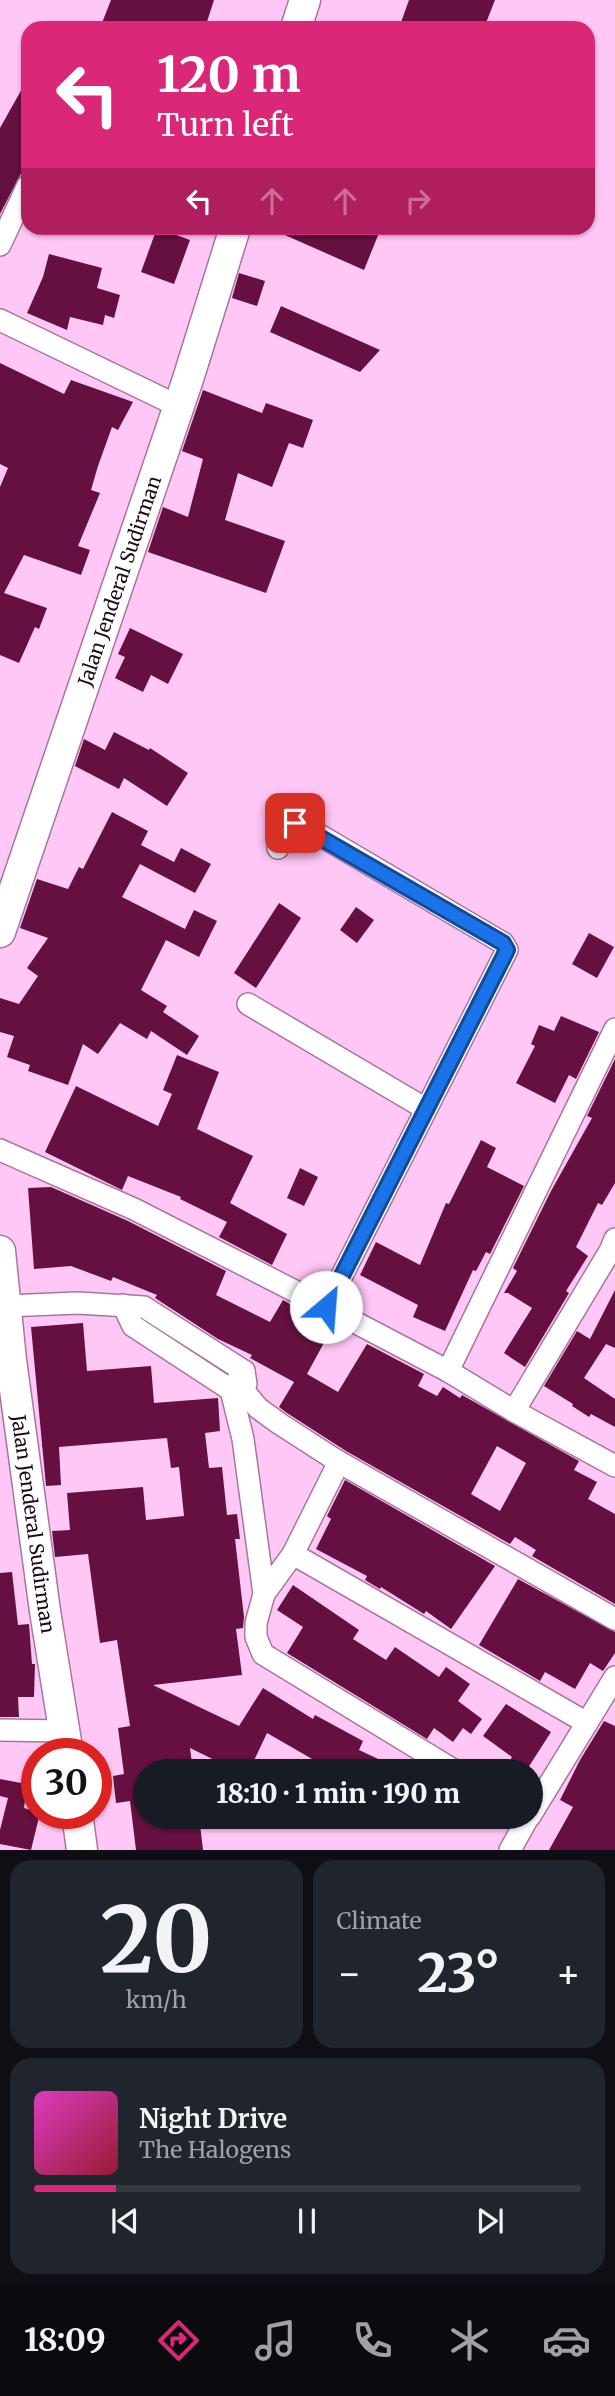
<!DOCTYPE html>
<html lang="en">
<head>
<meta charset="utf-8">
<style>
	:root { --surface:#171b24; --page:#20242c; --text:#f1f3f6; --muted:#9ea1a6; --line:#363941; --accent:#db2777 }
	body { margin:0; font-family:Merriweather,serif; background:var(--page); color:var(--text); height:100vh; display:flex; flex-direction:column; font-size:26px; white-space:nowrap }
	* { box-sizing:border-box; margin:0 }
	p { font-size:23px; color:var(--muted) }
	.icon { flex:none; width:38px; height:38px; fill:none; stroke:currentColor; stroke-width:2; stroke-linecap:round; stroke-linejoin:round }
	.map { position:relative; height:1850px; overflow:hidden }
	.details { display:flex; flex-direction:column; gap:10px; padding:10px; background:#0d0f14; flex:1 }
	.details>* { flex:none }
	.banner { position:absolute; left:21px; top:21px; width:574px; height:214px; border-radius:21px; box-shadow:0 2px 5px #0004; background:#db2777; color:#fff; overflow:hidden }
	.speed { position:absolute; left:21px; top:1738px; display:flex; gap:14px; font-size:35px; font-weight:700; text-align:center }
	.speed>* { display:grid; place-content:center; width:91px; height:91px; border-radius:50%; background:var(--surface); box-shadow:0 2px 5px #0004; line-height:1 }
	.speed .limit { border:10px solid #d22; background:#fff; color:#111 }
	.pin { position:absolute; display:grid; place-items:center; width:60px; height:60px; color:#fff; margin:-30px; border-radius:14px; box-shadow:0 4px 10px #0006 }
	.me { position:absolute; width:77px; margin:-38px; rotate:27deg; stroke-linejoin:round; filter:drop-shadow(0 0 5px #0008) }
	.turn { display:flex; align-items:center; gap:24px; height:147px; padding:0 21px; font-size:32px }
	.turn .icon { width:91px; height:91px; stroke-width:2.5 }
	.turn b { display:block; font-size:49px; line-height:60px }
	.lanes { display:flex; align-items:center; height:66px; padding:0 21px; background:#0003; justify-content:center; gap:35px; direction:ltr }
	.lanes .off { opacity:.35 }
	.big { font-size:52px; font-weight:800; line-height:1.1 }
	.details .tile { flex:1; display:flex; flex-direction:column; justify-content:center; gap:10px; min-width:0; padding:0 24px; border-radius:21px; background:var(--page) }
	.details .dial { align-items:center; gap:0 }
	.dial b { font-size:91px; line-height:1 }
	.song { display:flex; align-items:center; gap:21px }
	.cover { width:84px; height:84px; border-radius:10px; background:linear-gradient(135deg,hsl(310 70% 55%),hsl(350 70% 35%)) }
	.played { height:7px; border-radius:4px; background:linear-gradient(90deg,var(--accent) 15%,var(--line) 15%) }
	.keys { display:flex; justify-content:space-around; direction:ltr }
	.heat { display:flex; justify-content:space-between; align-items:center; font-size:38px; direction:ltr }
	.details .tiles { flex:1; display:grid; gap:10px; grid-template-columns:1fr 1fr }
	.tile:last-child { grid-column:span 2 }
	.trip { position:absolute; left:133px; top:1759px; width:410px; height:70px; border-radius:35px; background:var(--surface); box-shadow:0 2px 5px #0004; font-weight:800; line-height:70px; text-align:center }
	.tabs { display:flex; height:112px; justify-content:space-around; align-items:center; background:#090b0e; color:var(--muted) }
	.tabs .icon { width:49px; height:49px }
	.tabs .on { color:var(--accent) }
	.tabs b { font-size:32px; color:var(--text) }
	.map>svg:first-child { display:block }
	.building { fill:#651040; fill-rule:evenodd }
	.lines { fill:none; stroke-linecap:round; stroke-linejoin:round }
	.minor-casing { stroke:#a875a1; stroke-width:24 }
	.secondary-casing { stroke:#a875a1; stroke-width:33 }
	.minor { stroke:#fff; stroke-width:21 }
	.secondary { stroke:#fff; stroke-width:30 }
	.route-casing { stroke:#114b97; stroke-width:18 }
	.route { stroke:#1a73e8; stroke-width:12 }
	.labels { text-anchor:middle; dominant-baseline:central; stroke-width:7; stroke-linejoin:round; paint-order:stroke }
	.street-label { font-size:19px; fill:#1c091a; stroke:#ffddf9 }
</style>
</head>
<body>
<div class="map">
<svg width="615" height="1850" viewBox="0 0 615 1850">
	<rect width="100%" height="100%" fill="#ffc7f6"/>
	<!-- building -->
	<g class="building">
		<polygon points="111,0 214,0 205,28 100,28"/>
		<polygon points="409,0 495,0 484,28 399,28"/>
		<polygon points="28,78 28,160 0,214 0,128"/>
		<polygon points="157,228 190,240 174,284 141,272"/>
		<polygon points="269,228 381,228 364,270"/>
		<polygon points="49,254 102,268 97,288 120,295 114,318 105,315 103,325 70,317 67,330 27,313 43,277"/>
		<polygon points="239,273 265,281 257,306 232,298"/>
		<polygon points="281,306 380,350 360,372 270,332"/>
		<polygon points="0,363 64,394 71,380 133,402 118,430 112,427 98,466 91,490 100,493 78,546 90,550 81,575 24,555 4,593 47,608 39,629 35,627 19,663 0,655 0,487 8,468 0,464"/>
		<polygon points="203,390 262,413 266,403 313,420 303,448 289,443 272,487 238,473 225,520 285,541 266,593 148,552 163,507 188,517 203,459 182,451"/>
		<polygon points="130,628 183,654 168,684 151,675 143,692 115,678 125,657 118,654"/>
		<polygon points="114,732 149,750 150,748 188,773 167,806 124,778 119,789 75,766 84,739 105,750"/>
		<polygon points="112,812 148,831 141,845 174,862 181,848 211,864 195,893 140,864 122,897 185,929 194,910 217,921 199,957 166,940 141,990 167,1006 163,1012 199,1036 187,1055 151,1031 147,1039 120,1023 98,1054 83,1044 68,1085 28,1071 30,1065 7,1057 14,1036 0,1032 0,998 19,1004 38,976 27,968 48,938 20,928 37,879 68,889 79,867 83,869"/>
		<polygon points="279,903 301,918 256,988 234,973"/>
		<polygon points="356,907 374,920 357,943 340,930"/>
		<polygon points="589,933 614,947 597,978 572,964"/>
		<polygon points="561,1016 599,1032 576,1079 569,1075 555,1103 516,1083 535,1046 531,1044 539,1025 554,1031"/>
		<polygon points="177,1055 219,1072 197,1129 253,1156 230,1203 287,1234 272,1265 219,1237 227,1222 180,1199 181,1197 128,1176 122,1190 45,1152 76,1086 158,1126 172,1094 163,1090"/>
		<polygon points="615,1059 615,1183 602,1205 598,1203 576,1247 588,1256 566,1291 569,1293 525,1367 504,1353 532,1308 508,1293 504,1293 517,1271 513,1268 551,1191 592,1118 587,1116"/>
		<polygon points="481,1140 496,1148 487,1167 524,1186 490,1254 486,1252 476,1271 473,1270 445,1331 413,1317 418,1305 360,1275 376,1242 420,1265 446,1203 449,1204"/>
		<polygon points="300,1168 318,1177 304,1206 287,1198"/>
		<path d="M51,1187L128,1221L226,1271L216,1295L270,1322L283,1300L332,1328L307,1374L338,1392L367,1344L424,1374L418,1386L437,1396L443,1387L460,1398L462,1395L579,1461L574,1470L597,1482L588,1499L615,1514V1604L532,1556L536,1550L515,1537L510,1544L346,1451L287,1413L279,1407L294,1382L250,1358L252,1355L218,1339L155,1298L157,1295L113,1277L111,1281L71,1266L34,1269L28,1188ZM497,1446L526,1463L500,1511L471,1494Z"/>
		<polygon points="615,1290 615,1348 606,1344 584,1378 615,1399 615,1427 591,1414 589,1417 572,1406 573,1404 544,1386 577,1331 590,1339"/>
		<polygon points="83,1323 87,1371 151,1366 154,1403 218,1398 220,1431 205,1433 209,1468 222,1467 227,1515 237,1514 240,1539 235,1539 244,1617 243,1628 236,1629 242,1675 153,1685 239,1726 263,1688 313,1719 315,1715 363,1741 359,1750 404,1771 333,1771 267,1733 249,1771 237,1771 190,1748 193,1771 145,1771 145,1816 199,1816 203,1850 136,1850 130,1801 116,1803 113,1776 124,1774 118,1728 130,1726 117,1640 100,1643 88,1554 55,1557 52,1531 70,1530 67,1493 143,1487 146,1520 184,1516 179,1467 171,1468 167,1438 59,1447 61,1485 46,1486 31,1327"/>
		<polygon points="345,1480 495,1566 451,1629 426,1611 424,1614 381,1587 380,1589 365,1580 367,1576 316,1549 331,1519 327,1516"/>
		<polygon points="12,1572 18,1625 29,1624 32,1664 35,1664 34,1697 18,1697 19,1717 0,1717 0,1573"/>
		<polygon points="518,1579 615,1632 615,1653 603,1671 590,1663 575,1689 545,1672 540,1681 479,1645"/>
		<polygon points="293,1585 359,1630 353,1639 386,1660 395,1647 439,1677 446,1667 470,1684 458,1701 482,1719 471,1734 463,1728 453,1742 434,1728 427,1739 287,1653 303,1627 277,1610"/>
		<polygon points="506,1704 551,1732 526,1771 504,1771 512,1757 483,1736"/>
		<polygon points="604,1721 615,1726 615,1850 549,1850 573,1807 560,1800 580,1760"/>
		<polygon points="0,1779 37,1786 37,1802 25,1800 24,1808 40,1813 31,1850 0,1844 0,1830 8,1798 0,1796"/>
	</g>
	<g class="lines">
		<defs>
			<g id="minor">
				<polyline points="0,245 28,185"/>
				<polyline points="0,320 178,406"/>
				<polyline points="278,848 293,824 299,823 503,943 507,950 326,1307"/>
				<polyline points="248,1004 426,1109"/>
				<polyline points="0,1150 134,1209 326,1307 448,1371 514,1411 615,1466"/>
				<polyline points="123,1305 133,1326 231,1390 248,1396 258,1408 280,1424 339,1462 615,1619"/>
				<polyline points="6,1306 78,1303 144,1307 244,1371 246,1384"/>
				<polyline points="244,1371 231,1390 243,1439 264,1594 256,1623 256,1637 263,1654 455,1771"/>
				<polyline points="448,1371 615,1029"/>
				<polyline points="514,1411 610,1251 615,1239"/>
				<polyline points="293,1554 587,1723"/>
				<polyline points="264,1594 293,1554 339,1462"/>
				<polyline points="0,1730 64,1731"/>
				<polyline points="530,1816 615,1677"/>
				<polyline points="510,1850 529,1816"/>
			</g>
			<g id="secondary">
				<polyline points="296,28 305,0"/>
				<path id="s1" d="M0,932L188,379L235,228"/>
				<path id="s2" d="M0,1251L11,1360L45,1611L68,1754"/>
				<polyline points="77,1813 82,1850"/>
			</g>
		</defs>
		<!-- minor casing -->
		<use href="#minor" class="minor-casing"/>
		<!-- secondary casing -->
		<use href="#secondary" class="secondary-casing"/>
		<!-- minor -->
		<use href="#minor" class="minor"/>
		<!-- secondary -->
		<use href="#secondary" class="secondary"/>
	</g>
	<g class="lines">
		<defs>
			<polyline id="route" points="295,823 503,943 507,950 326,1307"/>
		</defs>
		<!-- route casing -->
		<use href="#route" class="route-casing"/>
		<!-- route -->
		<use href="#route" class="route"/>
	</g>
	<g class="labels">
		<!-- street labels -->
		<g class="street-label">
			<text stroke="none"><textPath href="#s1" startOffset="371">Jalan Jenderal Sudirman</textPath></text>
			<text stroke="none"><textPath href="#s2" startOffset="275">Jalan Jenderal Sudirman</textPath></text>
		</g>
	</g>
</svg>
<div class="speed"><div class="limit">30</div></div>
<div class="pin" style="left:295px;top:823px;background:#d93025"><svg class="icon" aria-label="arrive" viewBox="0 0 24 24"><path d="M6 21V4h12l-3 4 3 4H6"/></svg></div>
<svg class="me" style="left:326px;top:1307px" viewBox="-20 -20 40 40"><circle r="19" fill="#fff"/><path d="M0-13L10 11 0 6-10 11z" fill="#1a73e8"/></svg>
<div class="trip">18:10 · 1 min · 190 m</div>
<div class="banner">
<div class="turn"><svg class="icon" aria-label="left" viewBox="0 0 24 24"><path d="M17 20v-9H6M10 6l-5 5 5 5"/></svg><div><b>120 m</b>Turn left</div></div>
<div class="lanes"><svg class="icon" aria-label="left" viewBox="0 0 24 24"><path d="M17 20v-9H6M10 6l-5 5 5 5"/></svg><svg class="icon off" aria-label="ahead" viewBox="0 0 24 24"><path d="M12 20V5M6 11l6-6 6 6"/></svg><svg class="icon off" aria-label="ahead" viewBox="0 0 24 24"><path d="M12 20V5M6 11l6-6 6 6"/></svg><svg class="icon off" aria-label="right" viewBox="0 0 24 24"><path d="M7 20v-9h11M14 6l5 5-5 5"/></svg></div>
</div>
</div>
<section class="details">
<div class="tiles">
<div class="tile dial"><b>20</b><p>km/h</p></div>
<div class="tile"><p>Climate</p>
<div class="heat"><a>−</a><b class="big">23°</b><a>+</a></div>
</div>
<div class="tile">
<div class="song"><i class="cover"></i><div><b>Night Drive</b><p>The Halogens</p></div></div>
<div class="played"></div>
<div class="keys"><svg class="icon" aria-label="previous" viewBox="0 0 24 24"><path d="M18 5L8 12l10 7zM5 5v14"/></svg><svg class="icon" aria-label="pause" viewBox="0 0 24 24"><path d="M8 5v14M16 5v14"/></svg><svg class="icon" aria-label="next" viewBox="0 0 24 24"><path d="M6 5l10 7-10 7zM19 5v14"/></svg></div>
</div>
</div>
</section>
<nav class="tabs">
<b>18:09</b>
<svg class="icon on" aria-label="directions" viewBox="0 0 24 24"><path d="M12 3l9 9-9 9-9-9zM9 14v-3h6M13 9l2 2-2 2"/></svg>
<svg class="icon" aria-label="music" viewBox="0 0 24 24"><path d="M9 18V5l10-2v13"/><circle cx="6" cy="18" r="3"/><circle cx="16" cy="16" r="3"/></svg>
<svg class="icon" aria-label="phone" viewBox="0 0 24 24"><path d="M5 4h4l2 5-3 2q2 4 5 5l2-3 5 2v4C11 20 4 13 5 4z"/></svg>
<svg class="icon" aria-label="climate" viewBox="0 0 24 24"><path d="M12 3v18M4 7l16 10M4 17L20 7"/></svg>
<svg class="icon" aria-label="car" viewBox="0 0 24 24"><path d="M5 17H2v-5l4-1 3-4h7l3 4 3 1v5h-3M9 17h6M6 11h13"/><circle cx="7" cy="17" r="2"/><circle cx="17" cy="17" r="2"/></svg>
</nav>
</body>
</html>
